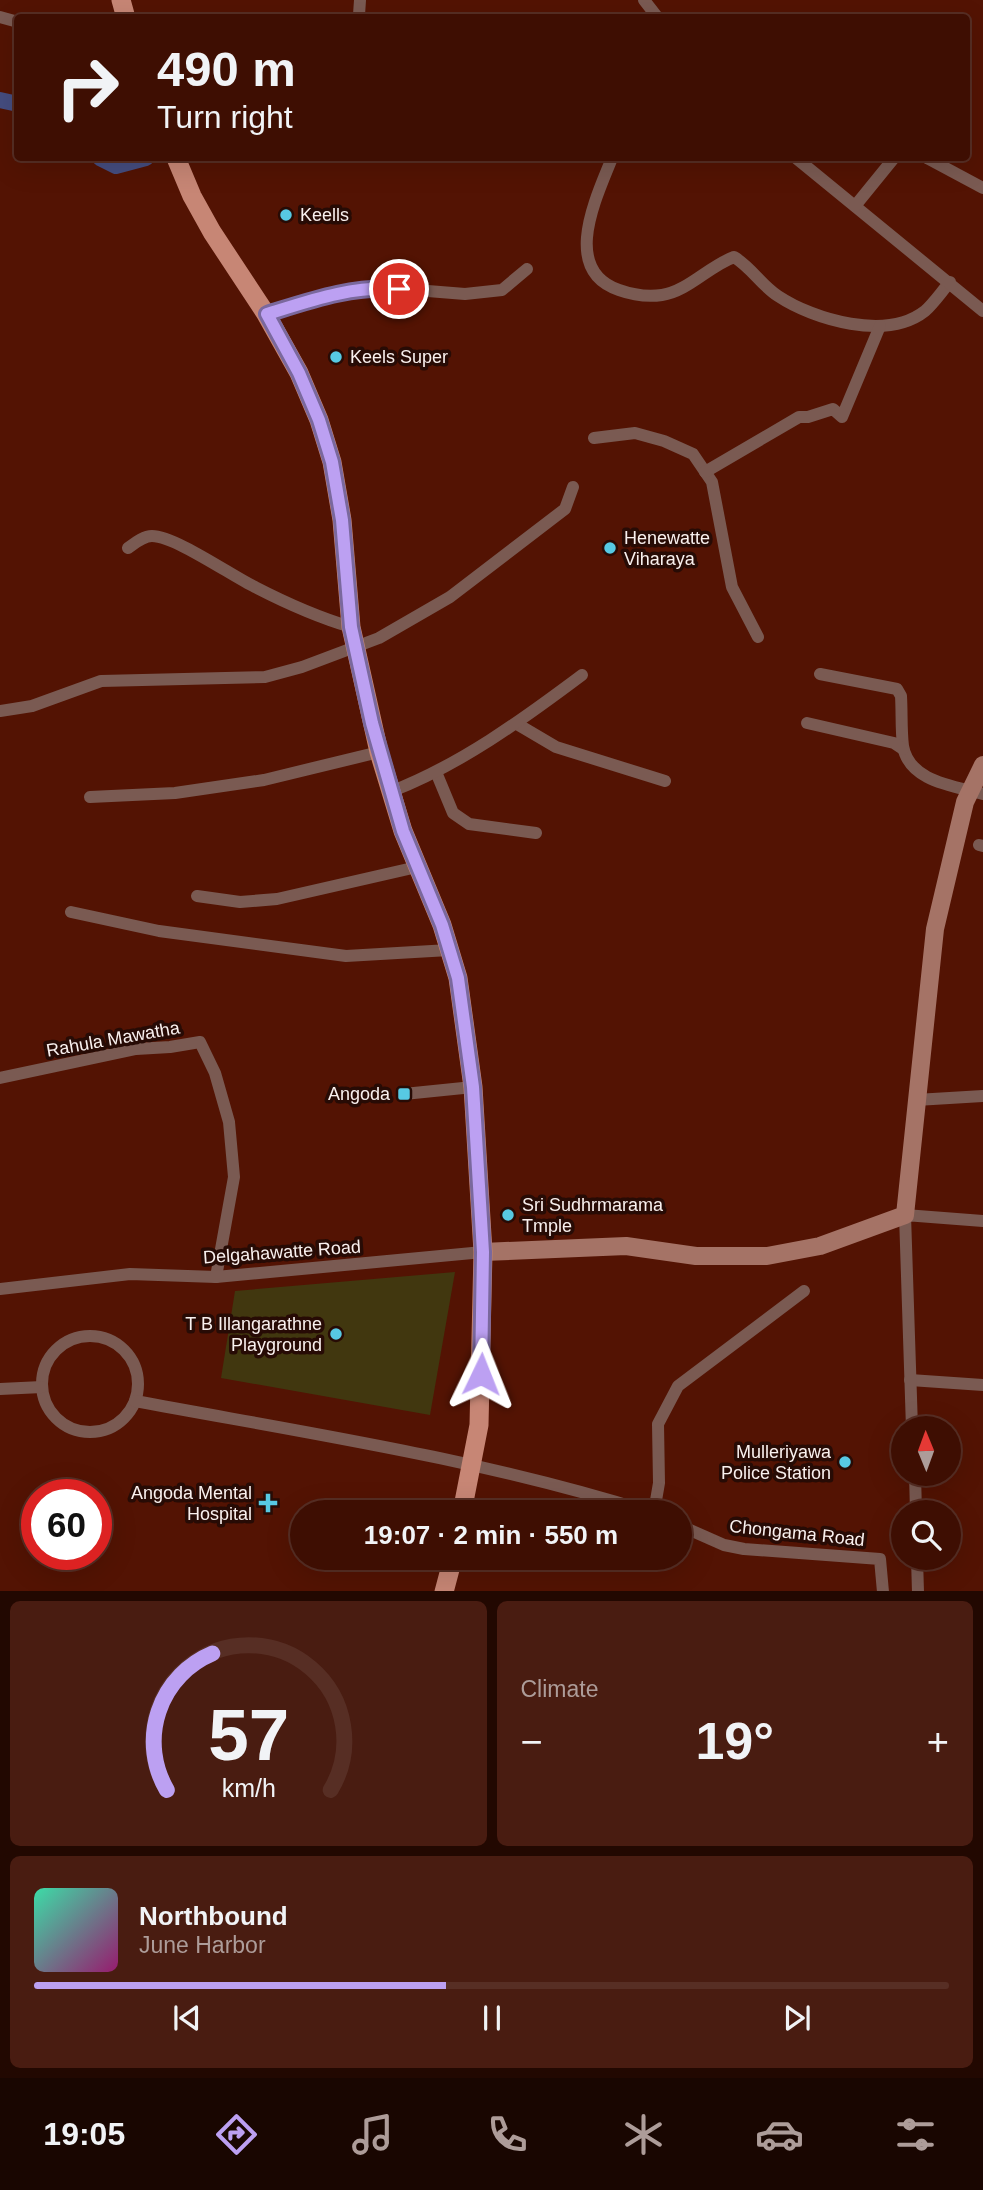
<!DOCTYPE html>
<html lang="en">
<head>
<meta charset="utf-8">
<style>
	:root { --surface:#3e0e02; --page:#491c11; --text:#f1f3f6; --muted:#ad9c99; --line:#572e24; --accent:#bca0f2 }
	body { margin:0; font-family:Arial,sans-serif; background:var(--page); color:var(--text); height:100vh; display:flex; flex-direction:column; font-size:26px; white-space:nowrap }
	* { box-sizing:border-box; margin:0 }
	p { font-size:23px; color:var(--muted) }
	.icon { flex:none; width:38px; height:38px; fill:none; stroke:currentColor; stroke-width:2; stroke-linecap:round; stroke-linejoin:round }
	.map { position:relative; height:1591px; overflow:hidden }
	.sheet { display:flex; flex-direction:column; gap:10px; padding:10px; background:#220801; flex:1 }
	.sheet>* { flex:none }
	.banner { position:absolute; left:14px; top:14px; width:956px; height:147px; border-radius:7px; box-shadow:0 7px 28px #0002,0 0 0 2px var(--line); background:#3e0e02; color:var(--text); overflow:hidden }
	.needle { width:46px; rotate:359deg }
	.fabs { position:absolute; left:891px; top:1416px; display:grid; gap:14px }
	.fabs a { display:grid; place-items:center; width:70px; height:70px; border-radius:50%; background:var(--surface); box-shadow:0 7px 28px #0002,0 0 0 2px var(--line); font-size:35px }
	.speed { position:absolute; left:21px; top:1479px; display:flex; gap:14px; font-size:35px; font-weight:700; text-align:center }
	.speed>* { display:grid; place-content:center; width:91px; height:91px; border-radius:50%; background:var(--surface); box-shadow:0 7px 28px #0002,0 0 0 2px var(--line); line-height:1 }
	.speed .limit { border:10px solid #d22; background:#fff; color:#111 }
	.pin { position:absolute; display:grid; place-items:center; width:60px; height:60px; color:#fff; margin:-30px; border:4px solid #fff; border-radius:50%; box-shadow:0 2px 7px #0007 }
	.me { position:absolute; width:77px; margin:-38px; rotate:2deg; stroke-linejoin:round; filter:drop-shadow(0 0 5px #0008) }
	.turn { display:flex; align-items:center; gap:24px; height:147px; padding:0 28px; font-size:32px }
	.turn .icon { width:91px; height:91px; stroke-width:2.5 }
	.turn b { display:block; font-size:49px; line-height:60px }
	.big { font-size:52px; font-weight:800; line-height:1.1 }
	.sheet .widget { flex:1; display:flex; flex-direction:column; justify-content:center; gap:10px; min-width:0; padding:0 24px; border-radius:10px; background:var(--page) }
	.sheet .dial { align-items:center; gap:0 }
	.dial svg { height:182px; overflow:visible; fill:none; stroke:var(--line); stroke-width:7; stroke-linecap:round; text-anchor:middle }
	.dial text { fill:var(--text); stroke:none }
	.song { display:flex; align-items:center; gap:21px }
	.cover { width:84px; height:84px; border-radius:10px; background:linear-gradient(135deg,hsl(160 70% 55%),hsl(320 70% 35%)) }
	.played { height:7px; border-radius:4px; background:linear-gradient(90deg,var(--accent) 45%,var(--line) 45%) }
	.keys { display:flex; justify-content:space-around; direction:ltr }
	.heat { display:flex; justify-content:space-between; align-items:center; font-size:38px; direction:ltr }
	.sheet .tiles { flex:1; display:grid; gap:10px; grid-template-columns:1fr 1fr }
	.widget:last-child { grid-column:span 2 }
	.trip { position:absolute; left:290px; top:1500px; width:402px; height:70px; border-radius:35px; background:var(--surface); box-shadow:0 7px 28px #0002,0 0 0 2px var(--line); font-weight:800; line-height:70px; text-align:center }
	.dock { display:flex; height:112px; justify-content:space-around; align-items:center; background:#190601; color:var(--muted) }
	.dock .icon { width:49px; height:49px }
	.dock .selected { color:var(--accent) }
	.dock b { font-size:32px; color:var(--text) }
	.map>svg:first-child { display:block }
	.green { fill:#41370f }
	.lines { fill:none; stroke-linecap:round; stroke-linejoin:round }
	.canal { stroke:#454d7f; stroke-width:16 }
	.street { stroke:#7a5a52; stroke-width:12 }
	.secondary { stroke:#a57366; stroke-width:18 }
	.primary { stroke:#c78675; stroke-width:19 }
	.route-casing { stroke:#7a689d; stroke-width:18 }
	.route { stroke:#bca0f2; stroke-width:12 }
	.poi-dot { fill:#57c9e3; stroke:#270b05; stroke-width:2.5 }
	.labels { text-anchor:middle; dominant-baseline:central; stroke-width:7; stroke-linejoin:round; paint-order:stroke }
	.poi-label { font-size:18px; fill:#f9f0ee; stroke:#270b05; text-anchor:start }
	.street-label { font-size:18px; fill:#f9f0ee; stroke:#270b05 }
</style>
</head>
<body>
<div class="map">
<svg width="983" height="1592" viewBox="0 0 983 1592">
	<rect width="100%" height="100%" fill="#531303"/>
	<!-- green -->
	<polygon class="green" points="455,1272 430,1415 221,1378 235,1291"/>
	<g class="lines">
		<!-- canal -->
		<g class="canal">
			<polyline points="0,100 18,104"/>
			<polyline points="100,158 116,166 146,158"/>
		</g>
		<!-- street -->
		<g class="street">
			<polyline points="644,0 658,18"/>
			<polyline points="359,15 360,0"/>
			<polyline points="0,17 18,22"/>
			<path d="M612,158C597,196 560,270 619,290C633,295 648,297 662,295C688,291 709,266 734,257C751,267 761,285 778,296C814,320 887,341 925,311C934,303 942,291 950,282"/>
			<polyline points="796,158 983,311"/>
			<polyline points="927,158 983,188"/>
			<polyline points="855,206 894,158"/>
			<polyline points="266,314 337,292 378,287 465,294 502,290 527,269"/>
			<polyline points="594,438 635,433 664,441 693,454 712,482 732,587 758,637"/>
			<polyline points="705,472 799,417 808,417 833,409 842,417 880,326"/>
			<path d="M128,548C135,543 143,536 152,536C175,536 232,576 255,587C286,603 317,617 351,627"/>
			<path d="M820,674L897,689L901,696C902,712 901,730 903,746C909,782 955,786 983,794"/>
			<polyline points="0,711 32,706 101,681 265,677 302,667 379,638 450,597 565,509 573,487"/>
			<polyline points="807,723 894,743 903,749"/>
			<polyline points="517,724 556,747 665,781"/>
			<polyline points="436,772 453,813 469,824 536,833"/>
			<path d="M390,792C460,765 522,720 582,675"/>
			<polyline points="90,797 175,793 264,780 379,752"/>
			<polyline points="979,845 983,846"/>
			<polyline points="197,896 240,902 277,899 417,867"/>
			<polyline points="71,912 159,931 346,956 449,950"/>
			<polyline points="0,1078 136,1049 170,1047 200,1042 215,1073 229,1122 234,1177 216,1277"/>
			<polyline points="404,1094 473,1087"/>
			<polyline points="916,1100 983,1096"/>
			<polyline points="0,1289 130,1274 216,1277 483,1252"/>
			<circle cx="90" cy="1384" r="48"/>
			<polyline points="910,1380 983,1385"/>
			<polyline points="0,1389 42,1387"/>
			<path d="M135,1401C307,1433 481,1459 649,1512"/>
			<polyline points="912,1428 905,1215 983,1221"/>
			<polyline points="915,1474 916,1512"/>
			<polyline points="654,1512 659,1483 658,1424 678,1386 804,1291"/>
			<polyline points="681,1526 724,1545 744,1549 880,1559 883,1592"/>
			<polyline points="917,1558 918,1592"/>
		</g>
		<!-- secondary -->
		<polyline class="secondary" points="483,1252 626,1246 696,1256 767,1256 820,1246 905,1215 935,929 965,802 983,765"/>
		<!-- primary -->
		<g class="primary">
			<polyline points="121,0 126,18"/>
			<polyline points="176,158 192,196 212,232 266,314 299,373 319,420 332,462 342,520 351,627 379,752 403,831 442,925 458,978 473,1087 483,1252 479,1425 462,1512"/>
			<polyline points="444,1592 453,1558"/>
		</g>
	</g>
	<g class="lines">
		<defs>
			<path id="route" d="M399,289C350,286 312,300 267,314L299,373L319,420L332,462L342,520L351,627L372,723L403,831L442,925L458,978L473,1087L483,1252L481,1374"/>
		</defs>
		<!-- route casing -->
		<use href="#route" class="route-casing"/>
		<!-- route -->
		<use href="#route" class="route"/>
	</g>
	<!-- markers -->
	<g class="poi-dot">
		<circle cx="286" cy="215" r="7"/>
		<circle cx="336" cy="357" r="7"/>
		<circle cx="610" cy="548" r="7"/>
		<rect x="397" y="1087" width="14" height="14" rx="3.5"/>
		<circle cx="508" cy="1215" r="7"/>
		<circle cx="336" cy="1334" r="7"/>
		<circle cx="845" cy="1462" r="7"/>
		<path d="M264.5 1492.5h7v7h7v7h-7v7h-7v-7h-7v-7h7z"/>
	</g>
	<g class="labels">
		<!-- poi labels -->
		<g class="poi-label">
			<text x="300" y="215">Keells</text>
			<text x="350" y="357">Keels Super</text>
			<text x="624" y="538">Henewatte<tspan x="624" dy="21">Viharaya</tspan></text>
			<text x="390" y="1094" text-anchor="end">Angoda</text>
			<text x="522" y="1205">Sri Sudhrmarama<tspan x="522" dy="21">Tmple</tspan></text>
			<text x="322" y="1324" text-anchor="end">T B Illangarathne<tspan x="322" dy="21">Playground</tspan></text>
			<text x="831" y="1452" text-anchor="end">Mulleriyawa<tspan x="831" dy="21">Police Station</tspan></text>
			<text x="252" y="1493" text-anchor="end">Angoda Mental<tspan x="252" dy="21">Hospital</tspan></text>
		</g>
		<!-- street labels -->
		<g class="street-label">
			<text transform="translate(113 1039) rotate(-10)">Rahula Mawatha</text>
			<text transform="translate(282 1252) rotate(-4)">Delgahawatte Road</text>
			<text transform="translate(797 1533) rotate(6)">Chongama Road</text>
		</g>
	</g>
</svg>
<div class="fabs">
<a><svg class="needle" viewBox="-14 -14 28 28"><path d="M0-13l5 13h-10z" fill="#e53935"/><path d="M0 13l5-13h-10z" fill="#ad9c99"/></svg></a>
<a><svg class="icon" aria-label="search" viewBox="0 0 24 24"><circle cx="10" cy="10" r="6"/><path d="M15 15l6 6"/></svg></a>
</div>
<div class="speed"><div class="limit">60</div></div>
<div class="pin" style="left:399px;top:289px;background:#d93025"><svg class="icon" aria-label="arrive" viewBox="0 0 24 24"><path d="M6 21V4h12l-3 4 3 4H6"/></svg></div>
<svg class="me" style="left:481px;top:1374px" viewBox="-20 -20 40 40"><path d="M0-17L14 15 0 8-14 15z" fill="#bca0f2" stroke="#fff" stroke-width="4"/></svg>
<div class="trip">19:07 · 2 min · 550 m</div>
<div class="banner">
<div class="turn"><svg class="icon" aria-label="right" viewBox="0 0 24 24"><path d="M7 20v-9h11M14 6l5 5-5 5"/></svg><div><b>490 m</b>Turn right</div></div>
</div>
</div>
<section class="sheet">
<div class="tiles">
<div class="widget dial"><svg viewBox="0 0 100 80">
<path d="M14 69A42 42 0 1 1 86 69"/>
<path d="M14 69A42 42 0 0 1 34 9" stroke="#bca0f2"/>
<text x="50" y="56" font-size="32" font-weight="700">57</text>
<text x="50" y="72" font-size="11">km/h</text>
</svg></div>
<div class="widget"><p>Climate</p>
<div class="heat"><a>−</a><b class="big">19°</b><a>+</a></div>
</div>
<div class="widget">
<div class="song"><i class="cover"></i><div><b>Northbound</b><p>June Harbor</p></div></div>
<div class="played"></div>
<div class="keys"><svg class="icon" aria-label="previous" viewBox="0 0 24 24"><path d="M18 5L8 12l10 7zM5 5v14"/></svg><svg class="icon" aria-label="pause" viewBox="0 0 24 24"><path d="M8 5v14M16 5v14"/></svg><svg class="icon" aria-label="next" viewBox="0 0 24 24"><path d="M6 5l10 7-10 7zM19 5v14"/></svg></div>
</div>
</div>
</section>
<nav class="dock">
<b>19:05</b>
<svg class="icon selected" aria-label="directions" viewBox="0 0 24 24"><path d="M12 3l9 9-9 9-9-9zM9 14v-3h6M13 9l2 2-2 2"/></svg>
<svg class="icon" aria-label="music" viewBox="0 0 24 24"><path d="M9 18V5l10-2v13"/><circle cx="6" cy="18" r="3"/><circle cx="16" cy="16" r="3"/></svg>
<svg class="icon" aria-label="phone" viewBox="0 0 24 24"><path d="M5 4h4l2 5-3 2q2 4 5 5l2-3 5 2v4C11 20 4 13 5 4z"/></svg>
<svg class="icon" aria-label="climate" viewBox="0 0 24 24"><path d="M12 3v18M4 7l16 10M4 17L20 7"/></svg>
<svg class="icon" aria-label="car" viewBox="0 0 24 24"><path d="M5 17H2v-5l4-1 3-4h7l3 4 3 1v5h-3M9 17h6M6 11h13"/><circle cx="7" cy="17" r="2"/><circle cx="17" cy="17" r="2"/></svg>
<svg class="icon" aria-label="filters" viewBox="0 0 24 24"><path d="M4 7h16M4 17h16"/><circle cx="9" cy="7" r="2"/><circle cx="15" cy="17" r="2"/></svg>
</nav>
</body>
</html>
